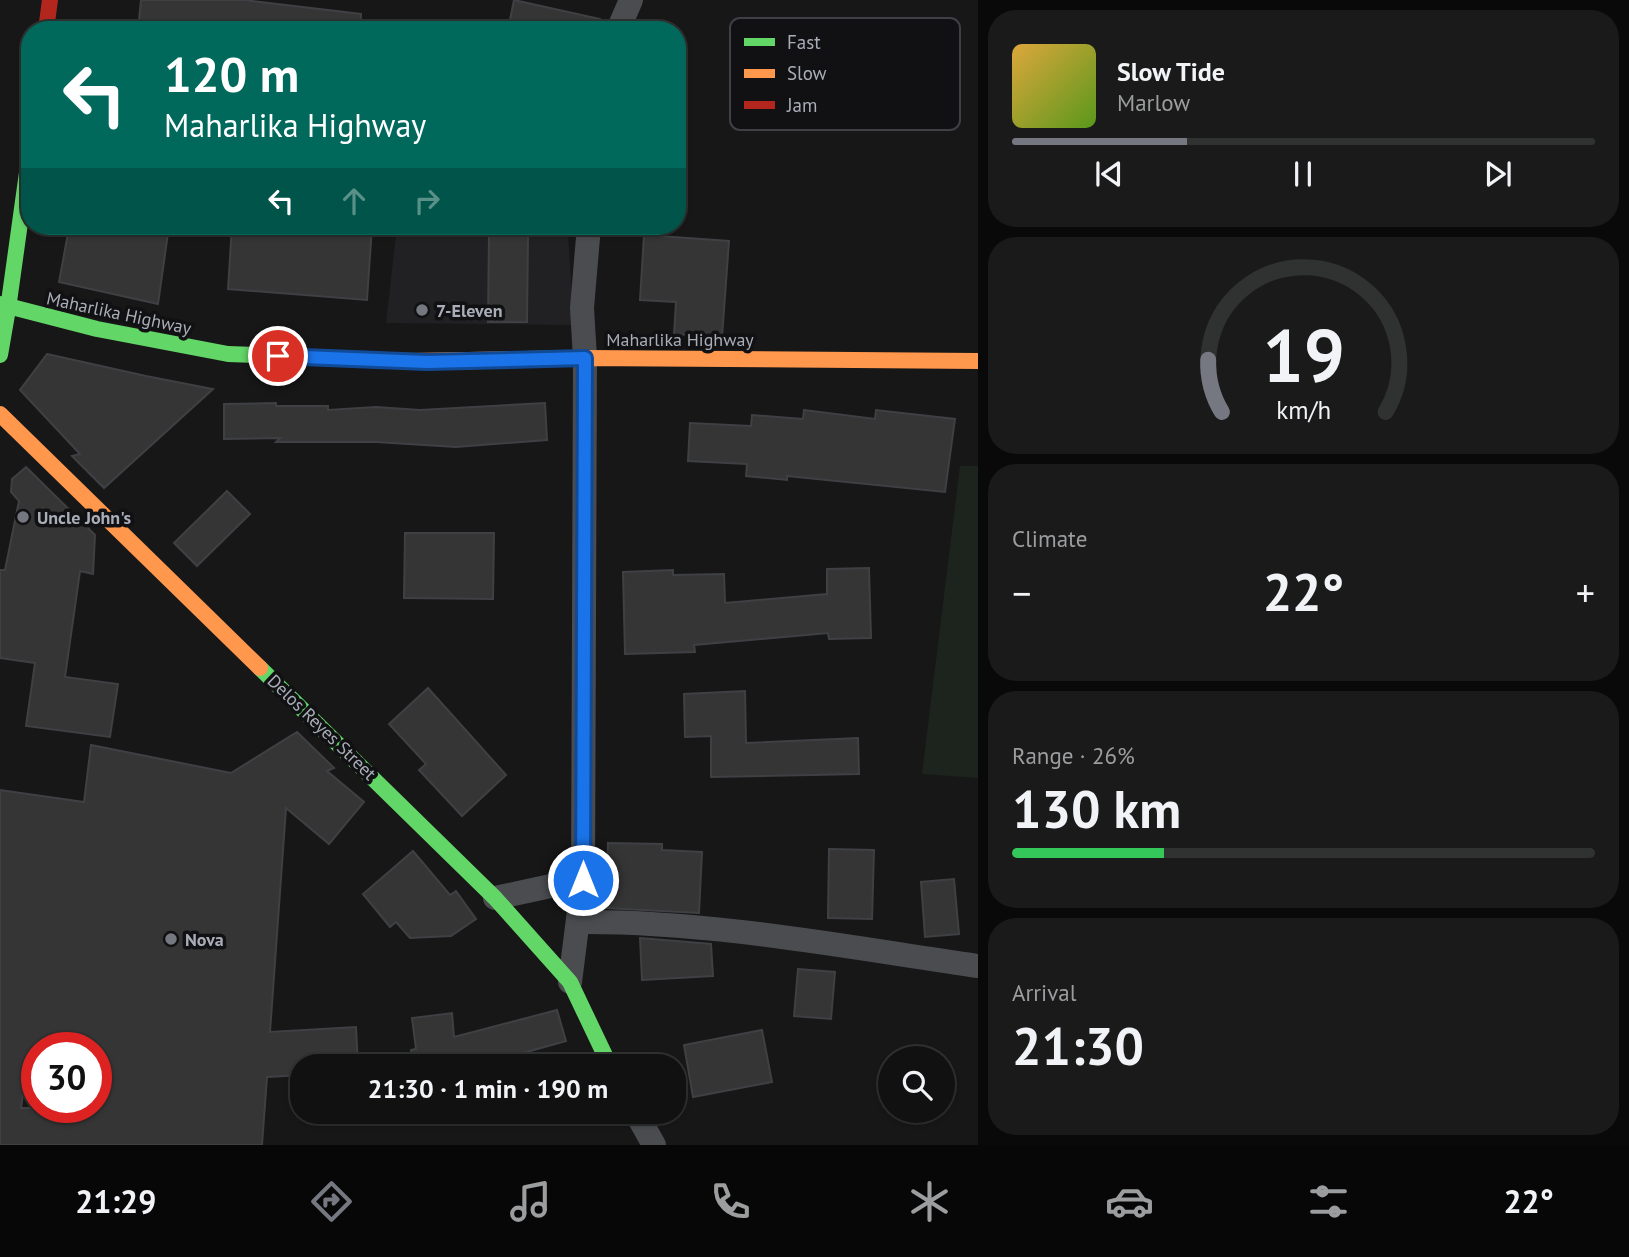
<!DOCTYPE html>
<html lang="en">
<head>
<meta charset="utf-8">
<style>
	:root { --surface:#111; --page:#1a1a1a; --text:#f1f3f6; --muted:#9c9d9f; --line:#303131; --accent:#757880 }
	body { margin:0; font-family:"PT Sans",sans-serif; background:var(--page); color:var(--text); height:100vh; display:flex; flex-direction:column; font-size:26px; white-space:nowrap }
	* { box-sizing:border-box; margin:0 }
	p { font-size:23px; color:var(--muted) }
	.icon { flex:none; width:38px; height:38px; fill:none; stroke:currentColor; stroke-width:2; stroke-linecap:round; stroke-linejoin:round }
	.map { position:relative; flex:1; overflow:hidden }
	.sheet { display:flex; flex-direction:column; gap:10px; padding:10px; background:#090909; width:651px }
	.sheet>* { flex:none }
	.banner { position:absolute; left:21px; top:21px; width:665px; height:214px; border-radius:28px; box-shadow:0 2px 5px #0004,0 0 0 2px var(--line); background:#00695c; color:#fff; overflow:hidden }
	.fabs { position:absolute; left:878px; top:1046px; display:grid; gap:14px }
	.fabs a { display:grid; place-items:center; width:77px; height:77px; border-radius:50%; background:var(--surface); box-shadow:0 2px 5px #0004,0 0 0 2px var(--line); font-size:35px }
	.speed { position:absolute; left:21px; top:1032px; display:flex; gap:14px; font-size:35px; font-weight:700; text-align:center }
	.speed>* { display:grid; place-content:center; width:91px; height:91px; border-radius:50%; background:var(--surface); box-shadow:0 2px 5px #0004,0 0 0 2px var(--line); line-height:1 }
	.speed .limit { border:10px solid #d22; background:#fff; color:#111 }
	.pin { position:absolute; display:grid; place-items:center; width:60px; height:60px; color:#fff; margin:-30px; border:4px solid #fff; border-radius:50%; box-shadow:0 2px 7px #0007 }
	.me { position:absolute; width:77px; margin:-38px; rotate:0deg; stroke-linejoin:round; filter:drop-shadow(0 0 5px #0008) }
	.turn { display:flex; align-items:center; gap:24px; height:147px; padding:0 28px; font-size:32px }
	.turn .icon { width:91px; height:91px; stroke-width:2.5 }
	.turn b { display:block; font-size:49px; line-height:60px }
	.lanes { display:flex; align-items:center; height:66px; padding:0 28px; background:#0003; justify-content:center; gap:35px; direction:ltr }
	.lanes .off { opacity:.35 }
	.big { font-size:52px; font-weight:800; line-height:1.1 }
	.sheet .widget { flex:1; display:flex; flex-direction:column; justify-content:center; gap:10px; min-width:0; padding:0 24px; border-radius:28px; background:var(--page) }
	.sheet .dial { align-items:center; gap:0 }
	.dial svg { height:182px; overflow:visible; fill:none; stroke:var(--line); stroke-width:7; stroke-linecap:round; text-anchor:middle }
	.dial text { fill:var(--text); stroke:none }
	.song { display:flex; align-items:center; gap:21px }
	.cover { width:84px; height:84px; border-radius:10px; background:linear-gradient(135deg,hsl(40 70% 55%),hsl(90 70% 35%)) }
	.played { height:7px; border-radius:4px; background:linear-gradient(90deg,var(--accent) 30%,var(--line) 30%) }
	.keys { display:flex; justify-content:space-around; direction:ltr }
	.heat { display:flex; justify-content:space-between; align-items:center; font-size:38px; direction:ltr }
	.charge { height:10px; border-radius:5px; background:linear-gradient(90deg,#34c759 26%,var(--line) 0) }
	.trip { position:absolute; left:290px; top:1054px; width:396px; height:70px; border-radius:28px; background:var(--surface); box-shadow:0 2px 5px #0004,0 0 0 2px var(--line); font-weight:800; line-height:70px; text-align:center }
	.tab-bar { display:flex; height:112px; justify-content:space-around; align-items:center; background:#070707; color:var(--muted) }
	.tab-bar .icon { width:49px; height:49px }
	.tab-bar .current { color:var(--accent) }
	.tab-bar b { font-size:32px; color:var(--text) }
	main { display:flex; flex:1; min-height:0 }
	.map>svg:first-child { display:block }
	.built { fill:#212123 }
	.green { fill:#1d241e }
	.building { fill:#353536; stroke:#3f4043; stroke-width:2; fill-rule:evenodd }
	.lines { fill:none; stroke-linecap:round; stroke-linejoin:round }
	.street { stroke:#4b4c50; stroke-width:24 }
	.fast { stroke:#63d668; stroke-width:16 }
	.slow { stroke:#ff974d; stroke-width:16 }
	.jam { stroke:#b3261e; stroke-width:16 }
	.route-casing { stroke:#114b97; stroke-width:18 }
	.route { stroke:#1a73e8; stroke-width:12 }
	.poi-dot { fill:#757880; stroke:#111113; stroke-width:2.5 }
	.labels { text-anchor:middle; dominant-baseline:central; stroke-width:7; stroke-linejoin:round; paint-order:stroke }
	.poi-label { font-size:18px; font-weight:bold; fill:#a8adb8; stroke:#111113; text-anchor:start }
	.street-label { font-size:18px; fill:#a8adb8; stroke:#111113 }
	.key { fill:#111113; stroke:#3e4045; stroke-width:2 }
	.key-label { font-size:19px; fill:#a8adb8 }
</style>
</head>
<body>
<main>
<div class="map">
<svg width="978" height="1145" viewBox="0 0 978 1145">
	<rect width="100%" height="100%" fill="#171717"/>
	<!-- built -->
	<polygon class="built" points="397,226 457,226 568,234 574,325 386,323"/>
	<!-- green -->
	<polygon class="green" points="960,466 978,466 978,778 922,774"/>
	<!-- building -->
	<g class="building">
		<polygon points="141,0 244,0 361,14 360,30 138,30"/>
		<polygon points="514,0 600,19 599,30 508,30"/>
		<polygon points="73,226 169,226 158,304 59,282 68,233 71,234"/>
		<polygon points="232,226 372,226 367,300 228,289"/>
		<polygon points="644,235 729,241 722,337 674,334 676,302 640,300"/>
		<polygon points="489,236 528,236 527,322 488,322"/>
		<polygon points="47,354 146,376 213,389 104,488 72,456 80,454 20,390"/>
		<polygon points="276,403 276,406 328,406 328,410 376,407 420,410 545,403 547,440 456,447 376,442 276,442 280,438 224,439 224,404"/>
		<polygon points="804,410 875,419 876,410 955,419 945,492 787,476 787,480 746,476 747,464 688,461 690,423 751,426 752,415 803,419"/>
		<polygon points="26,467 95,535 93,574 80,571 65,677 118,684 110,737 26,726 35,663 0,658 0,570 5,570 19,501 11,492 12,479"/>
		<polygon points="227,491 250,514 197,566 174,543"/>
		<polygon points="405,533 494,533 493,599 404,598"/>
		<polygon points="869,568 871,638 829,639 828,633 694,645 695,652 625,654 623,572 673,570 673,575 724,574 725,603 827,594 827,569"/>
		<polygon points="428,688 506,775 462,816 419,770 426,764 389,724"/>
		<polygon points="745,691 746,743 858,738 859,774 711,777 711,736 685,737 684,694"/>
		<path d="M297,732L334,768L327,771L364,802L329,844L286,808L270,1032L356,1027L358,1066H303V1075L267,1077L262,1145H0V790L84,802L91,745L231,773ZM35,1048H96V1108H21L29,1052L34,1053Z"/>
		<polygon points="608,843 662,844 662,850 702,852 699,913 606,908"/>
		<polygon points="829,849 874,850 872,919 828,918"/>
		<polygon points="413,851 450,895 456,891 476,919 451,936 410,938 396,922 390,927 363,894"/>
		<polygon points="954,879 959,934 925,937 921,882"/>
		<polygon points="640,938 711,944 713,976 642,980"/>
		<polygon points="798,969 835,972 831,1019 794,1016"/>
		<polygon points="557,1010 566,1041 476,1066 468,1066 465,1056 413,1063 411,1050 416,1049 412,1018 452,1013 454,1037"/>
		<polygon points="762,1030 772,1082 693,1097 684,1045"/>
	</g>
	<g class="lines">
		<!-- street -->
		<g class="street">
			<polyline points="618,30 631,0"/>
			<polyline points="495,898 583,879"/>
			<path d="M578,922C712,921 846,947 978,966"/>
			<polyline points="570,982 583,879 585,358 582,308 589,226"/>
			<polyline points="635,1111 654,1145"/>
		</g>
		<!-- fast -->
		<g class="fast">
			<polyline points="0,304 97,329 228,354 411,361"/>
			<polyline points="8,309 30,151"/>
			<polyline points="0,355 8,309"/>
			<polyline points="260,668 495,898 570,982 610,1066"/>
		</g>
		<!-- slow -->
		<g class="slow">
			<polyline points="411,361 585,358 978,361"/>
			<polyline points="0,414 260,668"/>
		</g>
		<!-- jam -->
		<polyline class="jam" points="46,30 50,0"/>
	</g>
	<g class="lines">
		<defs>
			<polyline id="route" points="278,356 427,362 585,358 583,880"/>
		</defs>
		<!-- route casing -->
		<use href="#route" class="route-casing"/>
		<!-- route -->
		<use href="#route" class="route"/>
	</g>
	<!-- markers -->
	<g class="poi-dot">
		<circle cx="422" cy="310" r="7"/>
		<circle cx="23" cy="517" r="7"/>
		<circle cx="171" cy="939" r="7"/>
	</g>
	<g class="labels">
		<!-- poi labels -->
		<g class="poi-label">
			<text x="436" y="310">7-Eleven</text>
			<text x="37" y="517">Uncle John's</text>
			<text x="185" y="939">Nova</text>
		</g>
		<!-- street labels -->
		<g class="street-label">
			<text transform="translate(119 313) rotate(12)">Maharlika Highway</text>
			<text x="680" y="339">Maharlika Highway</text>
			<text transform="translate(322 727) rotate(44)">Delos Reyes Street</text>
		</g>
	</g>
	<!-- legend -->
	<rect x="730" y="18" width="230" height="112" rx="10" class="key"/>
	<rect x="744" y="38" width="31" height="8" fill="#63d668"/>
	<rect x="744" y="69" width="31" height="9" fill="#ff974d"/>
	<rect x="744" y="101" width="31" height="8" fill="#b3261e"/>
	<g class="key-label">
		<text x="787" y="49">Fast</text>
		<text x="787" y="80">Slow</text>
		<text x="787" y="112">Jam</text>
	</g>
</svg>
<div class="fabs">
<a><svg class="icon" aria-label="search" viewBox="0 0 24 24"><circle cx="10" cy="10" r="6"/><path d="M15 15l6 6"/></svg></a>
</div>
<div class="speed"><div class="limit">30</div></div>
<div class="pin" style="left:278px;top:356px;background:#d93025"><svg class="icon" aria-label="arrive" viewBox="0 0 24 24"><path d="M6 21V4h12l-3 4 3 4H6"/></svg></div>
<svg class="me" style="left:583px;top:880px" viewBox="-20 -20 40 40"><circle r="17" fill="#1a73e8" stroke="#fff" stroke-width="3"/><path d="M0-11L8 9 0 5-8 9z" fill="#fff"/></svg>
<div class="trip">21:30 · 1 min · 190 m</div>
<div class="banner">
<div class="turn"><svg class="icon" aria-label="left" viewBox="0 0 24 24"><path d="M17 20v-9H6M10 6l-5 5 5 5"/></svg><div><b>120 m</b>Maharlika Highway</div></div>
<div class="lanes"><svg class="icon" aria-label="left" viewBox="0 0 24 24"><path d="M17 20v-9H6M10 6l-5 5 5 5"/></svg><svg class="icon off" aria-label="ahead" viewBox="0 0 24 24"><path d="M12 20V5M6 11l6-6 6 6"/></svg><svg class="icon off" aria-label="right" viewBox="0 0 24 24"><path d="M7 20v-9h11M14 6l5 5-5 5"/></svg></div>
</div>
</div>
<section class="sheet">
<div class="widget">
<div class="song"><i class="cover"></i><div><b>Slow Tide</b><p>Marlow</p></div></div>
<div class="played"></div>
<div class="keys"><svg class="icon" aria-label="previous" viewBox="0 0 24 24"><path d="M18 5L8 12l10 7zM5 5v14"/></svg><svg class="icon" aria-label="pause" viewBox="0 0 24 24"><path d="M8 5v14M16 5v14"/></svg><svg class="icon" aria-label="next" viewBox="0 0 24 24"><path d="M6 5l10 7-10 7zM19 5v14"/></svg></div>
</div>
<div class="widget dial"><svg viewBox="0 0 100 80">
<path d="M14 69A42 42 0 1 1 86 69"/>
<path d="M14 69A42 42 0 0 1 8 46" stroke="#757880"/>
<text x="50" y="56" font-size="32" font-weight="700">19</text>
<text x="50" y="72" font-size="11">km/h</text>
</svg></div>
<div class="widget"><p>Climate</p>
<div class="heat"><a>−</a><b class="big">22°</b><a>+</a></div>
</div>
<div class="widget"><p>Range · 26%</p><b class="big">130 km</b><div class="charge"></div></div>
<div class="widget"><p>Arrival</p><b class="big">21:30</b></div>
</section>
</main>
<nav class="tab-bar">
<b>21:29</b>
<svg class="icon current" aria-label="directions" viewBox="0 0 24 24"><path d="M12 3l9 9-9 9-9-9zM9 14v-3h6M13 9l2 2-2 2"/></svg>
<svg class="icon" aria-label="music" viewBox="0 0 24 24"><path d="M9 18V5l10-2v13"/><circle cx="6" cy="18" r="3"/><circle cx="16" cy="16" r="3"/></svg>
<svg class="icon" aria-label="phone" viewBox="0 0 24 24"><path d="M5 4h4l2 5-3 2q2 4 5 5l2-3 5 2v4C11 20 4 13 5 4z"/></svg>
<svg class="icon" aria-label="climate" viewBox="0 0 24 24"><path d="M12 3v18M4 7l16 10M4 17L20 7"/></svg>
<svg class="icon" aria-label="car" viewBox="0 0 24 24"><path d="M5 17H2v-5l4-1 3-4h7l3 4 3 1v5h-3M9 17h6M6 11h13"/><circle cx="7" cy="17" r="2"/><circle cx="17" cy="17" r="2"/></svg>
<svg class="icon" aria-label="filters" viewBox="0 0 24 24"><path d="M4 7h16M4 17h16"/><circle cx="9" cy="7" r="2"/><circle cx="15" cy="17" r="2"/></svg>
<b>22°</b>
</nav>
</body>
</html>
